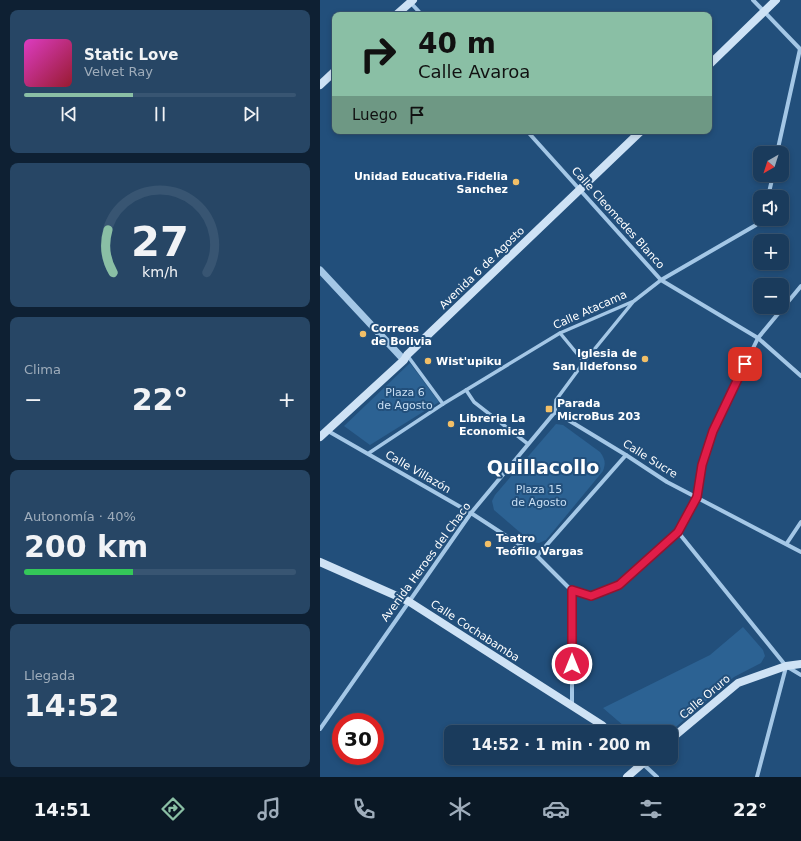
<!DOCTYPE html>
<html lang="es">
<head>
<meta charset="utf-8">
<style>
	:root { --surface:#1a3b5c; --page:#274665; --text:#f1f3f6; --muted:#9fadbb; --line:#385572; --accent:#8abfa5 }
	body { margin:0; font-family:"DejaVu Sans",sans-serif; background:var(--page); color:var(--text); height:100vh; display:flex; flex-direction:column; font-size:15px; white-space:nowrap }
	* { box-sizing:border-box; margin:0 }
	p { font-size:13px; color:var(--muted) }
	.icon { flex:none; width:22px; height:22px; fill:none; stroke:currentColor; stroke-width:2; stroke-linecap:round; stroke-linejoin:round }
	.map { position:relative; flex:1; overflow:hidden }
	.side { display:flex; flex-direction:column; gap:10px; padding:10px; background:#0e2033; width:320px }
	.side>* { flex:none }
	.banner { position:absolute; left:12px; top:12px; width:380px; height:122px; border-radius:8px; box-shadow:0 2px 6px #0003,0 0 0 1px var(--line); background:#8abfa5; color:#111; overflow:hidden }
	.needle { width:26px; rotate:219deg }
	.tools { position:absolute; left:433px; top:146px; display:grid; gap:8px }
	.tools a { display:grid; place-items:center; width:36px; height:36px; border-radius:8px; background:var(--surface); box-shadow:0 2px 6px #0003,0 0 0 1px var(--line); font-size:20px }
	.speed { position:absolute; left:12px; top:713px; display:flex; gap:8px; font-size:20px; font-weight:700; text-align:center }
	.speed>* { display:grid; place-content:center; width:52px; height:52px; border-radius:50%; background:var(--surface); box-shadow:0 2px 6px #0003,0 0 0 1px var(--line); line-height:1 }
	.speed .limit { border:6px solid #d22; background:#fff; color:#111 }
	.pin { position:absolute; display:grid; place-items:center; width:34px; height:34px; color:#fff; margin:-17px; border-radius:8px; box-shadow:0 2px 6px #0006 }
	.me { position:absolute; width:44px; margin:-22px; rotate:0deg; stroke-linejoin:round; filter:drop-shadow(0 0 3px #0008) }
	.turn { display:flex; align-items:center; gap:14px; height:84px; padding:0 20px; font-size:18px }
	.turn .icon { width:52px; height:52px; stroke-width:2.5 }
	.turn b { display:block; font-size:28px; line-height:34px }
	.then { display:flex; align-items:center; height:38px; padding:0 20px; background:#0003; gap:8px; font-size:15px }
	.big { font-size:30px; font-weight:700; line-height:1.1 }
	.side .widget { flex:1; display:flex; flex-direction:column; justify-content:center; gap:6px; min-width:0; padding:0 14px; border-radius:8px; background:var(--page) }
	.side .dial { align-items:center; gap:0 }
	.dial svg { height:104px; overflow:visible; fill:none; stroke:var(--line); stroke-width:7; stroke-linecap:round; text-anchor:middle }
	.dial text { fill:var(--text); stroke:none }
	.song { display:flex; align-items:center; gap:12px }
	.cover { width:48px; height:48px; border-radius:6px; background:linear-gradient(135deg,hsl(310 70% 55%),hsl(350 70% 35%)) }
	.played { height:4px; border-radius:2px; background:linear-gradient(90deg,var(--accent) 40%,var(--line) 40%) }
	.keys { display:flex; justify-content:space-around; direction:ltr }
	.heat { display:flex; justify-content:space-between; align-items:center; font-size:22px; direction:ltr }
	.charge { height:6px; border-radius:3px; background:linear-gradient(90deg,#34c759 40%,var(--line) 0) }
	.trip { position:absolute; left:124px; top:725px; width:234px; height:40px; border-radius:8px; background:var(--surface); box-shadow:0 2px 6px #0003,0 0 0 1px var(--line); font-weight:700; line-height:40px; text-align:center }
	.dock { display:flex; height:64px; justify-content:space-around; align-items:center; background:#0a1825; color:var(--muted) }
	.dock .icon { width:28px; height:28px }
	.dock .active { color:var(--accent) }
	.dock b { font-size:18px; color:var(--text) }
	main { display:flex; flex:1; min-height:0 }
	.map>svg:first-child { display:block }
	.green { fill:#2c6293 }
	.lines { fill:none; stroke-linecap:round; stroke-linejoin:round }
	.pedestrian { stroke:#a4c7e6; stroke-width:3.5 }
	.minor { stroke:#a4c7e6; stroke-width:4 }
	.tertiary { stroke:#a4c7e6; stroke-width:7 }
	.secondary { stroke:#cee2f5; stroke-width:8 }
	.route-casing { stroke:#92132f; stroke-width:10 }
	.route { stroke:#e11d48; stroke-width:7 }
	.poi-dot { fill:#f2bf67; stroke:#224f7b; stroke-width:1.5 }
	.labels { text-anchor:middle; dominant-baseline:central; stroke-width:4; stroke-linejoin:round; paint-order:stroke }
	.poi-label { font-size:11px; font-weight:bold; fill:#fff; stroke:#224f7b; text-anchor:start }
	.street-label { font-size:11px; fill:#fff; stroke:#224f7b }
	.park-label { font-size:11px; fill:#c8dff4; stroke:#224f7b }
	.town-label { font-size:19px; font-weight:bold; fill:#fff; stroke:#224f7b }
</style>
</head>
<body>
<main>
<section class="side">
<div class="widget">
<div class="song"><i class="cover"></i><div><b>Static Love</b><p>Velvet Ray</p></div></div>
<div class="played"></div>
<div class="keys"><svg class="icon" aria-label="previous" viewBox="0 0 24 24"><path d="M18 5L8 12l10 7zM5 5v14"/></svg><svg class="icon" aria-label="pause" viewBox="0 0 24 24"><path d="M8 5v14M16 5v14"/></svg><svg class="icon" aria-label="next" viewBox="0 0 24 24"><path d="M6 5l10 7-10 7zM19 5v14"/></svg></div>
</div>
<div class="widget dial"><svg viewBox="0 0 100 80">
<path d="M14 69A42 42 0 1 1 86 69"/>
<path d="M14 69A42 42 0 0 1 10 36" stroke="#8abfa5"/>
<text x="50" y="56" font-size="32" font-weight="700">27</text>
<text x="50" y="72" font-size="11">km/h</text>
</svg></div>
<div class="widget"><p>Clima</p>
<div class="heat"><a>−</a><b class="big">22°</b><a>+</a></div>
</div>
<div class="widget"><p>Autonomía · 40%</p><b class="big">200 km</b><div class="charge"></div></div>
<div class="widget"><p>Llegada</p><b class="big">14:52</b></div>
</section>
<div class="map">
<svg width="481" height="777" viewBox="0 0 481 777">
	<rect width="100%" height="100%" fill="#224f7b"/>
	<!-- green -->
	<g class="green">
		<polygon points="90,363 119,402 50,445 24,426"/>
		<path d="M236,424L243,425L280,452C285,459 286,463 283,471L226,540L219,543L211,542L174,510L172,501L175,495Z"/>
		<polygon points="423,627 443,650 445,656 441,663 414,677 350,732 311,732 283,708 390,655"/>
	</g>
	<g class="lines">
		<!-- pedestrian -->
		<g class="pedestrian">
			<polyline points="240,333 264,362"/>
			<polyline points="87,355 123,404"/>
			<polyline points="146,390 154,402 208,444"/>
			<polyline points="235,412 236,400 264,362 313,302"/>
			<polyline points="49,453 123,404 240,333 314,301 341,280"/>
		</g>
		<!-- minor -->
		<g class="minor">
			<polyline points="433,0 481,50"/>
			<polyline points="90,2 102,15"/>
			<polyline points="207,131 341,280 438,338 481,376"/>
			<polyline points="457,153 480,49"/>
			<polyline points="448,197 453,175"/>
			<polyline points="341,280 436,225 440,215"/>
			<polyline points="8,431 151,513 217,556 252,591 271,596 299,585 358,532 377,497 382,465 393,431 438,338 481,286"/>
			<polyline points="358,532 466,666 481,675"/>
			<polyline points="467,543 481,522"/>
			<polyline points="217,556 306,455"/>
			<polyline points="252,591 252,706"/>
			<polyline points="0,729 151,513 235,412 306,455 347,482 481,552"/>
			<polyline points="322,763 337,777"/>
			<polyline points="437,777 466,667"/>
		</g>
		<!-- tertiary -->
		<polyline class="tertiary" points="0,270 84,360"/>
		<!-- secondary -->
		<g class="secondary">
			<polyline points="76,15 93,0"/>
			<polyline points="389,65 456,0"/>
			<polyline points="0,85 15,71"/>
			<polyline points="0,437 84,360 87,355 321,131"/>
			<polyline points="0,562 88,601 282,725 289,732"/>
			<polyline points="351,739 418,683 466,666 481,664"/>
			<polyline points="307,777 329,758"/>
		</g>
	</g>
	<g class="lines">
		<defs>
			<polyline id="route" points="252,664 252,590 271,596 299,585 358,532 377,497 382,465 393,431 425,364"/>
		</defs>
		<!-- route casing -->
		<use href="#route" class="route-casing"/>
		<!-- route -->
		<use href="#route" class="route"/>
	</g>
	<!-- markers -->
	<g class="poi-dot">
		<circle cx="196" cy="182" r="4"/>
		<circle cx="43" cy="334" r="4"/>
		<circle cx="325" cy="359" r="4"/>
		<circle cx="108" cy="361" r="4"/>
		<rect x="225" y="405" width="8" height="8" rx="2"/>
		<circle cx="131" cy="424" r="4"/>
		<circle cx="168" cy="544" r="4"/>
	</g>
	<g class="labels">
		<!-- poi labels -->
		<g class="poi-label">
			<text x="188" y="176" text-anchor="end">Unidad Educativa.Fidelia<tspan x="188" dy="13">Sanchez</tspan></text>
			<text x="51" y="328">Correos<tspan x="51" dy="13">de Bolivia</tspan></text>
			<text x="317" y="353" text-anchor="end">Iglesia de<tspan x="317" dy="13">San Ildefonso</tspan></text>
			<text x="116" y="361">Wist'upiku</text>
			<text x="237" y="403">Parada<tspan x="237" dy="13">MicroBus 203</tspan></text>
			<text x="139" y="418">Libreria La<tspan x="139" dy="13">Economica</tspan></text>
			<text x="176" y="538">Teatro<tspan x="176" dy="13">Teófilo Vargas</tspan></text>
		</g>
		<!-- street labels -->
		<g class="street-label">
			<text transform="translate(298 218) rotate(48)">Calle Cleomedes Blanco</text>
			<text transform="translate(162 268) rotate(-44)">Avenida 6 de Agosto</text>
			<text transform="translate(270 310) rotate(-24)">Calle Atacama</text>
			<text transform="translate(330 459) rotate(32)">Calle Sucre</text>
			<text transform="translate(98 472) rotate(30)">Calle Villazón</text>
			<text transform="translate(106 562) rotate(-54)">Avenida Heroes del Chaco</text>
			<text transform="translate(155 631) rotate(33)">Calle Cochabamba</text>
			<text transform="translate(385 697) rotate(-40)">Calle Oruro</text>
		</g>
		<!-- park labels -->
		<g class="park-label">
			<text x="85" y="392">Plaza 6<tspan x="85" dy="13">de Agosto</tspan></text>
			<text x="219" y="489">Plaza 15<tspan x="219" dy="13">de Agosto</tspan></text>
		</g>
		<!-- town labels -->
		<g class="town-label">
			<text x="223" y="467">Quillacollo</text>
		</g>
	</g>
</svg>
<div class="tools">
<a><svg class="needle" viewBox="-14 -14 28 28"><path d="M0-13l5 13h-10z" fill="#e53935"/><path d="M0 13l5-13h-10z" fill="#9fadbb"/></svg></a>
<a><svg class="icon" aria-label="sound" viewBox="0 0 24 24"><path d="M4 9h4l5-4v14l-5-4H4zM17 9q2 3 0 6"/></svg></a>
<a>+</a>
<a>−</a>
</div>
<div class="speed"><div class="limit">30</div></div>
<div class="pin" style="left:425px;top:364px;background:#d93025"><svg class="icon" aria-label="arrive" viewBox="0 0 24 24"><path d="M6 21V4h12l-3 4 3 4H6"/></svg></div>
<svg class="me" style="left:252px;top:664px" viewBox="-20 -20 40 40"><circle r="17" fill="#e11d48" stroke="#fff" stroke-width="3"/><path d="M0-11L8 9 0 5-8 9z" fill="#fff"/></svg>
<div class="trip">14:52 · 1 min · 200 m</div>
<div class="banner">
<div class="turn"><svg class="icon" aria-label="right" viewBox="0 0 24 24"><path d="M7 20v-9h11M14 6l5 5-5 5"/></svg><div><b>40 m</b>Calle Avaroa</div></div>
<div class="then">Luego<svg class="icon" aria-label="arrive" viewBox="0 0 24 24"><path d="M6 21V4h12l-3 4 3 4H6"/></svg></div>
</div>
</div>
</main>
<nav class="dock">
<b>14:51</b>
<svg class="icon active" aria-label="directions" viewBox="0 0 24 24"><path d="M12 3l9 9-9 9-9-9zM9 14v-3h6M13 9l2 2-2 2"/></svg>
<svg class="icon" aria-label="music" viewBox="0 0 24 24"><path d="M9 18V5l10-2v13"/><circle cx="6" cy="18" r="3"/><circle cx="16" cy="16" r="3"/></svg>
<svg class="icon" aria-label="phone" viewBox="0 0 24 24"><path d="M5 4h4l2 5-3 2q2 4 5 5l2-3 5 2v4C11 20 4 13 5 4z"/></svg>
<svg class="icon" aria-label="climate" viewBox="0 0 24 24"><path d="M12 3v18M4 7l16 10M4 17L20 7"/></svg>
<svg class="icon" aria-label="car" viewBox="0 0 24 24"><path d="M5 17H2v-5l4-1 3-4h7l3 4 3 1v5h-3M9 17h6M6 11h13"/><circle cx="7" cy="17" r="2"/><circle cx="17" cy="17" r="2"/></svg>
<svg class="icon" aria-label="filters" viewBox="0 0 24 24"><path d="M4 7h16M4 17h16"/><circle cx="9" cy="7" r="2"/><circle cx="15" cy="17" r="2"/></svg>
<b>22°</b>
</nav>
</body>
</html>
